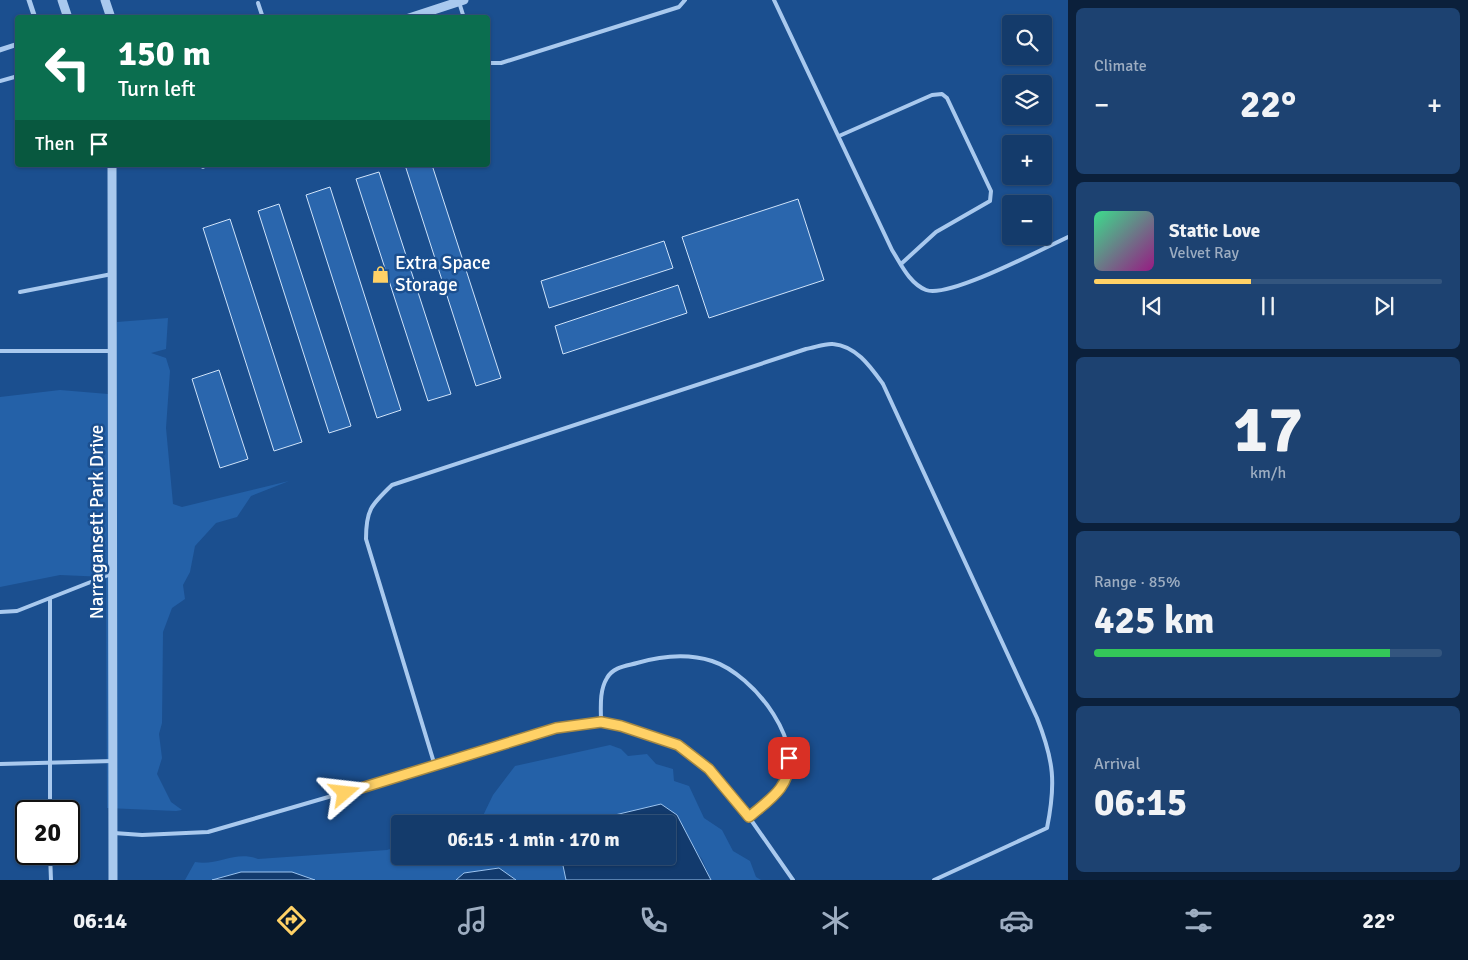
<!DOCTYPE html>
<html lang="en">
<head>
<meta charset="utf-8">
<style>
	:root { --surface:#143b6b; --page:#1d4271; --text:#f1f3f6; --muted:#9dadc1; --line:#33557e; --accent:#ffd166 }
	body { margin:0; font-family:Signika,sans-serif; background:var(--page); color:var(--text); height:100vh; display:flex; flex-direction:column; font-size:19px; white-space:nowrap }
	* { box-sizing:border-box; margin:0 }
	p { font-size:16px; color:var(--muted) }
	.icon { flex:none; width:28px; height:28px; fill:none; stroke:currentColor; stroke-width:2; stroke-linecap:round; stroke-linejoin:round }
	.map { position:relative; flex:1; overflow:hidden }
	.panel { display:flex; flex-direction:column; gap:8px; padding:8px; background:#0b203b; width:400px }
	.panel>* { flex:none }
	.banner { position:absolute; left:15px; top:15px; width:475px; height:152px; border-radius:5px; box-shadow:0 1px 4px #0004,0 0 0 1px var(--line); background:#0b6e4f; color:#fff; overflow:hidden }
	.buttons { position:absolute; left:1002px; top:15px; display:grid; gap:10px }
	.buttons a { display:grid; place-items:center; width:50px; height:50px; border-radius:5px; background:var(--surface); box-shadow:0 1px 4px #0004,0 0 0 1px var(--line); font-size:25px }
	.speed { position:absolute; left:15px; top:800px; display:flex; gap:10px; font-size:25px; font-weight:700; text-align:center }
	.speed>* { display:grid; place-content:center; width:65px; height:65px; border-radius:50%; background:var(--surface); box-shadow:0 1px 4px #0004,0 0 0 1px var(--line); line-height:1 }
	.speed .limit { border:2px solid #111; border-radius:8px; background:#fff; color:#111 }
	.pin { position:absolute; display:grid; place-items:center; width:42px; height:42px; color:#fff; margin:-21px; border-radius:10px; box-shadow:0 2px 8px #0006 }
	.me { position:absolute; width:55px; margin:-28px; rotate:73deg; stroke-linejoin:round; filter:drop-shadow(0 0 4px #0008) }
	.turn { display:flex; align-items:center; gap:18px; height:105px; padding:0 20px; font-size:22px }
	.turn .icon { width:65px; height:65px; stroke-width:2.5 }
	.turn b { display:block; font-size:35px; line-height:42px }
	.then { display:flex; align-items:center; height:48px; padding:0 20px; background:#0003; gap:10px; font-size:19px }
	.big { font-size:38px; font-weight:700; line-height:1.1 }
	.panel .card { flex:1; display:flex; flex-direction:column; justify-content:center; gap:8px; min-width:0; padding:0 18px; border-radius:8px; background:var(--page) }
	.panel .dial { align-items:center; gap:0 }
	.dial b { font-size:65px; line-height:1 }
	.song { display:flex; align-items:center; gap:15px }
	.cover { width:60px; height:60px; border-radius:8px; background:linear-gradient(135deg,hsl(150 70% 55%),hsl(310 70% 35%)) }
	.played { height:5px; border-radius:2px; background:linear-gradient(90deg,var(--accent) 45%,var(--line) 45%) }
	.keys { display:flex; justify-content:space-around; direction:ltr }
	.heat { display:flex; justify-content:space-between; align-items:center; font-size:28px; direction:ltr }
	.charge { height:8px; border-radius:4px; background:linear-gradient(90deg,#34c759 85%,var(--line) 0) }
	.trip { position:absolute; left:391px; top:815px; width:285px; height:50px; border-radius:5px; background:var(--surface); box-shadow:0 1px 4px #0004,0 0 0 1px var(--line); font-weight:700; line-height:50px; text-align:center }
	.tabs { display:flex; height:80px; justify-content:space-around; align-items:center; background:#08182b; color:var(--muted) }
	.tabs .icon { width:35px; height:35px }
	.tabs .current { color:var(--accent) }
	.tabs b { font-size:22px; color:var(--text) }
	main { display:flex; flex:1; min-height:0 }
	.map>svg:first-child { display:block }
	.green { fill:#2461a8 }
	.water { fill:#123a6d; stroke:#9cc4f0 }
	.building { fill:#2a66ad; stroke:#cfe3fa }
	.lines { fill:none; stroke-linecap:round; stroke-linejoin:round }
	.service { stroke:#a9c9ee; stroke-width:4 }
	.minor { stroke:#a9c9ee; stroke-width:5 }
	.tertiary { stroke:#a9c9ee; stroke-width:9 }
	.route-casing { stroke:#a68842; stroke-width:12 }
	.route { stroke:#ffd166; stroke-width:9 }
	.labels { text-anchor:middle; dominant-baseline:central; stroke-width:5; stroke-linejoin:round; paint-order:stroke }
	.poi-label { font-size:19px; fill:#fff; stroke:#1b4f8f; text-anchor:start }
	.street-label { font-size:19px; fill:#fff; stroke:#1b4f8f }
</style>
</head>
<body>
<main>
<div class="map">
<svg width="1068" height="880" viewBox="0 0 1068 880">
	<rect width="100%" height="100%" fill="#1b4f8f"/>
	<!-- green -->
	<g class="green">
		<polygon points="168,318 166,349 151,353 166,358 170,371 166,428 173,504 182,507 289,481 251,496 237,517 216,523 195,546 190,572 183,585 185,599 172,608 163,632 162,723 159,734 162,758 157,774 171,802 182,810 176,811 107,808 106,577 60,575 0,587 0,397 60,390 108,394 112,390 117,322"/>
		<polygon points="610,745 621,749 628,756 647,754 656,764 673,769 674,781 689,786 704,818 722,830 733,851 750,861 756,877 761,880 711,880 702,859 661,804 598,819 588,824 479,824 493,795 515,766"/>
		<path d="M400,846V856H561L566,880H516L499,868L464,873L456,880H315L292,872H241L212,880H185L195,862C219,866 235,850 258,859L387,850Z"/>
	</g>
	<!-- water -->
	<g class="water">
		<polygon points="661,804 677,815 711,880 566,880 561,856 668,856 668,824 588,824 598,819"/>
		<polygon points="499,868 516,880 456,880 464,873"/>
		<polygon points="241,872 292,872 315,880 212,880"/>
	</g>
	<!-- building -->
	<g class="building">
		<polygon points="405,165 432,165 501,378 476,386"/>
		<polygon points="379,172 451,394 428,401 356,179"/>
		<polygon points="330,187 401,410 377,418 306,195"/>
		<polygon points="798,199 824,280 709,318 682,237"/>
		<polygon points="279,204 351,426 329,433 258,211"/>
		<polygon points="230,219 302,442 274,451 203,228"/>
		<polygon points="664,241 673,268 549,308 541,281"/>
		<polygon points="678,285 687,313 563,354 555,326"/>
		<polygon points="219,370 248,459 220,468 192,379"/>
	</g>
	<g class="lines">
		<!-- service -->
		<g class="service">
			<path d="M774,0L892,250C901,264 909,283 926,290C948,299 1044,248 1068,237"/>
			<polyline points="459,2 464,18"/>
			<polyline points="258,3 263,18"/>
			<polyline points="488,63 501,63 679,7 685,0"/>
			<polyline points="0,81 18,76"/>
			<polyline points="839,136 932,95 942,94 947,98 991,191 990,201 936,232 901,264"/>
			<polyline points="203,165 203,167"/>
			<polyline points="20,292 112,274"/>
			<polyline points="0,351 113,351"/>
			<polyline points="50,599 50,811"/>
			<polyline points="0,612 17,611 111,574"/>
			<path d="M601,722C601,708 599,691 607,678C613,667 626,666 637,663C661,656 687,653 712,661C753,674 812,747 781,790C774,800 759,809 749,817"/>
			<polyline points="0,764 113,761"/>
			<path d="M435,766L366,539C366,510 371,505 392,485L806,349C814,348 825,343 833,344C856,346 870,366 883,384L1037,718C1054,761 1056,783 1047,828L934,880"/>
			<polyline points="114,833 142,835 208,832 435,766 556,728 601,722 621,726 678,745 709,769 749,817 793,880"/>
			<polyline points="50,854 51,880"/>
		</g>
		<!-- minor -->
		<g class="minor">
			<polyline points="29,0 35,18"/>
			<polyline points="0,50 18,44"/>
		</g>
		<!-- tertiary -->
		<g class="tertiary">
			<polyline points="62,0 68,18"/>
			<polyline points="105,0 111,18"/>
			<polyline points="409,18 464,0"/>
			<polyline points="112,165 113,880"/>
		</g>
	</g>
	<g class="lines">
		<defs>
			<path id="route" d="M345,793L556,728L601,722L621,726L678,745L709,769L749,817C769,800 791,787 789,758"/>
		</defs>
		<!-- route casing -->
		<use href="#route" class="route-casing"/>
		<!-- route -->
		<use href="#route" class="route"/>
	</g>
	<!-- icons -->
	<defs>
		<symbol id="shop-bare" viewBox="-9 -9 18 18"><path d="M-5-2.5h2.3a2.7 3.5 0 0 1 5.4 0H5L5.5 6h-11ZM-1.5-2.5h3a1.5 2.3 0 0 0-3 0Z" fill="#ffd166" stroke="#1b4f8f" stroke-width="2.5" paint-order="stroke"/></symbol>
	</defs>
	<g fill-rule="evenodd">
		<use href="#shop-bare" x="368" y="262" width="25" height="25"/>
	</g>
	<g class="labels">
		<!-- poi labels -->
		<g class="poi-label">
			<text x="395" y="263">Extra Space<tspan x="395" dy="22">Storage</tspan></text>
		</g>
		<!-- street labels -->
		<g class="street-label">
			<text transform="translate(97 522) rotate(-90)">Narragansett Park Drive</text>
		</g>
	</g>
</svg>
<div class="buttons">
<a><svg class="icon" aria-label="search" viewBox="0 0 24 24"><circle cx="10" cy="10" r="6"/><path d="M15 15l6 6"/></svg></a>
<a><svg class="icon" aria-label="layers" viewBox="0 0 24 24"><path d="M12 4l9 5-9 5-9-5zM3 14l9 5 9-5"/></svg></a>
<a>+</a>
<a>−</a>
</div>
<div class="speed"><div class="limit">20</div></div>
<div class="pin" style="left:789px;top:758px;background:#d93025"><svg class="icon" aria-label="arrive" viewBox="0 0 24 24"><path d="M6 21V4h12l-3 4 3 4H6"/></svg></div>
<svg class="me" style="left:345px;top:793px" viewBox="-20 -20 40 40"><path d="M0-17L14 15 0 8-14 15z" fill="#ffd166" stroke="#fff" stroke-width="4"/></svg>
<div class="trip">06:15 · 1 min · 170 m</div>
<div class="banner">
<div class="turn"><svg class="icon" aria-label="left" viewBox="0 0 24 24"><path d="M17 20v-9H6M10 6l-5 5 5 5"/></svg><div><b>150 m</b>Turn left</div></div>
<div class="then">Then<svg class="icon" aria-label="arrive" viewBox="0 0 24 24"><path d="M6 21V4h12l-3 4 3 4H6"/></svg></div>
</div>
</div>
<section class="panel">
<div class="card"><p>Climate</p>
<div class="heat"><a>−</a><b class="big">22°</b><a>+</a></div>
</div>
<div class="card">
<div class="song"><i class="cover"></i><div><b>Static Love</b><p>Velvet Ray</p></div></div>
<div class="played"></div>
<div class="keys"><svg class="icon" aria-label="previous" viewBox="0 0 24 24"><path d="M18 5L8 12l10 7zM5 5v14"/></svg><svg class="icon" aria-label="pause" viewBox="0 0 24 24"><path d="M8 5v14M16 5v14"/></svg><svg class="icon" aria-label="next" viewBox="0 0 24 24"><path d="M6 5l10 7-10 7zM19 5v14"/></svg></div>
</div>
<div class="card dial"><b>17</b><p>km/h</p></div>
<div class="card"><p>Range · 85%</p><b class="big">425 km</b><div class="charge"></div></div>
<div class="card"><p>Arrival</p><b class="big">06:15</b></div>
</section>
</main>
<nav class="tabs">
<b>06:14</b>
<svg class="icon current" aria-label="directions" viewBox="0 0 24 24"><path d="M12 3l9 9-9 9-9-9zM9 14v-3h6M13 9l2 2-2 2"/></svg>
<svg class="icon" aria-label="music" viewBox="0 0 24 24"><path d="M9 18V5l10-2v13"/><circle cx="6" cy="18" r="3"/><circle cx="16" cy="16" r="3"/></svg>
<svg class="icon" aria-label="phone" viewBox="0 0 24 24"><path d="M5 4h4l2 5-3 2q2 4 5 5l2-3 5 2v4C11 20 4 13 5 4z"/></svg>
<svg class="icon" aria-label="climate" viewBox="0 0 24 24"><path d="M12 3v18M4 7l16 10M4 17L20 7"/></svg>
<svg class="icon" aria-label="car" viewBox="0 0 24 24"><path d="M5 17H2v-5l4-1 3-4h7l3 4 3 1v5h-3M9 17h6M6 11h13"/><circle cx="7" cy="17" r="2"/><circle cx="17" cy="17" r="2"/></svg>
<svg class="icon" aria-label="filters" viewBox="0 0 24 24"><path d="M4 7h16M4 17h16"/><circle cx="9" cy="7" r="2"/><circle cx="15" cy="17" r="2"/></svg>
<b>22°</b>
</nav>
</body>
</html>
